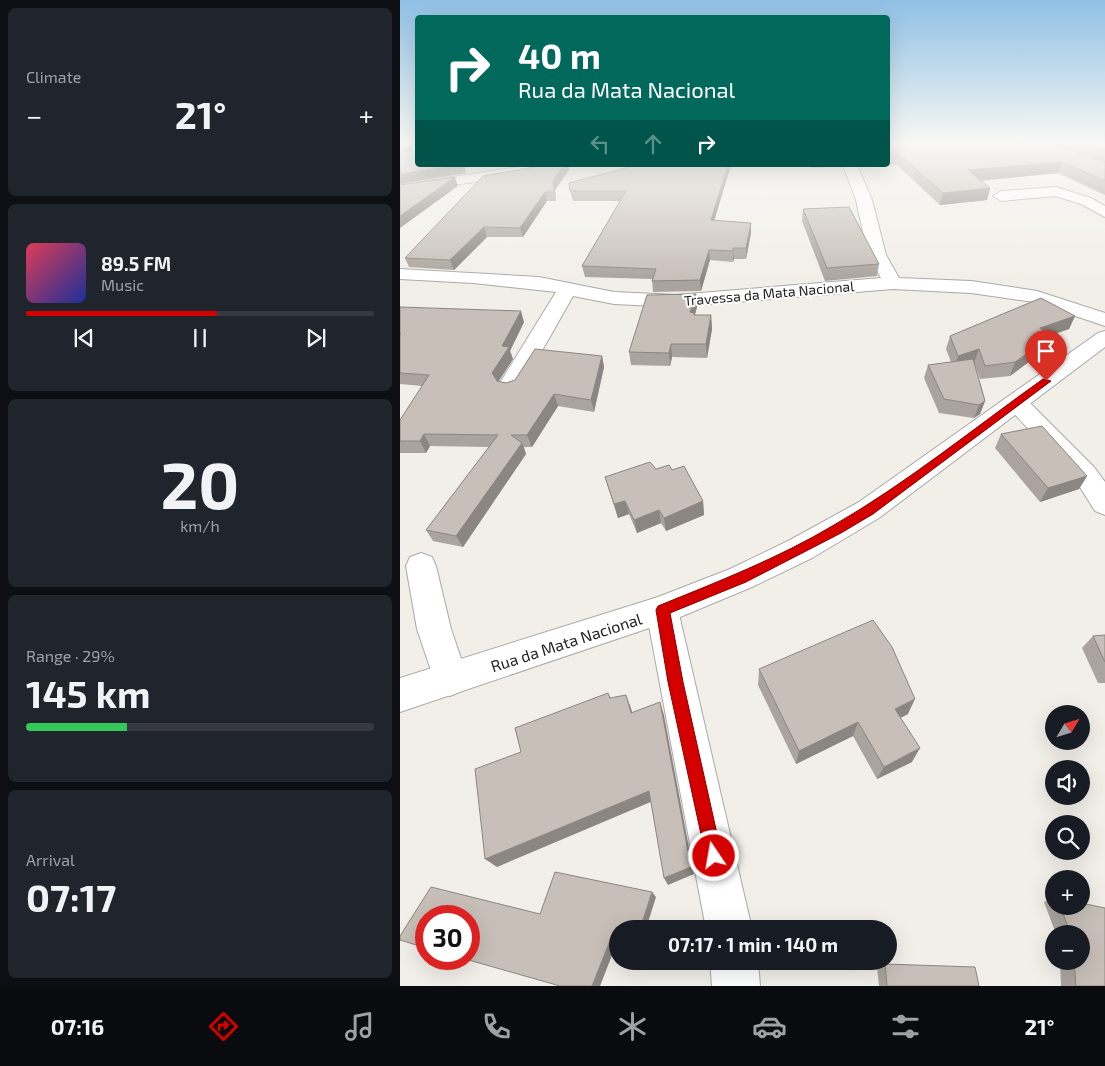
<!DOCTYPE html>
<html lang="en">
<head>
<meta charset="utf-8">
<style>
	:root { --surface:#171b24; --page:#20242c; --text:#f1f3f6; --muted:#9ea1a6; --line:#363941; --accent:#d40000 }
	body { margin:0; font-family:"Exo 2",sans-serif; background:var(--page); color:var(--text); height:100vh; display:flex; flex-direction:column; font-size:19px; white-space:nowrap }
	* { box-sizing:border-box; margin:0 }
	p { font-size:16px; color:var(--muted) }
	.icon { flex:none; width:28px; height:28px; fill:none; stroke:currentColor; stroke-width:2; stroke-linecap:round; stroke-linejoin:round }
	.map { position:relative; flex:1; overflow:hidden }
	.side { display:flex; flex-direction:column; gap:8px; padding:8px; background:#0d0f14; width:400px }
	.side>* { flex:none }
	.guide { position:absolute; left:15px; top:15px; width:475px; height:152px; border-radius:5px; box-shadow:0 5px 20px #0002; background:#00695c; color:#fff; overflow:hidden }
	.needle { width:32px; rotate:52deg }
	.tools { position:absolute; left:645px; top:705px; display:grid; gap:10px }
	.tools a { display:grid; place-items:center; width:45px; height:45px; border-radius:50%; background:var(--surface); box-shadow:0 5px 20px #0002; font-size:25px }
	.speed { position:absolute; left:15px; top:905px; display:flex; gap:10px; font-size:25px; font-weight:700; text-align:center }
	.speed>* { display:grid; place-content:center; width:65px; height:65px; border-radius:50%; background:var(--surface); box-shadow:0 5px 20px #0002; line-height:1 }
	.speed .limit { border:8px solid #d22; background:#fff; color:#111 }
	.pin { position:absolute; display:grid; place-items:center; width:42px; height:42px; color:#fff; margin:-51px -21px; border-radius:50% 50% 50% 0; rotate:-45deg; box-shadow:0 0 5px #0007 }
	.pin .icon { rotate:45deg }
	.me { position:absolute; width:55px; margin:-28px; rotate:348deg; stroke-linejoin:round; filter:drop-shadow(0 0 4px #0008) }
	.turn { display:flex; align-items:center; gap:18px; height:105px; padding:0 20px; font-size:22px }
	.turn .icon { width:65px; height:65px; stroke-width:2.5 }
	.turn b { display:block; font-size:35px; line-height:42px }
	.lanes { display:flex; align-items:center; height:48px; padding:0 20px; background:#0003; justify-content:center; gap:25px; direction:ltr }
	.lanes .off { opacity:.35 }
	.big { font-size:38px; font-weight:700; line-height:1.1 }
	.side .tile { flex:1; display:flex; flex-direction:column; justify-content:center; gap:8px; min-width:0; padding:0 18px; border-radius:8px; background:var(--page) }
	.side .dial { align-items:center; gap:0 }
	.dial b { font-size:65px; line-height:1 }
	.song { display:flex; align-items:center; gap:15px }
	.cover { width:60px; height:60px; border-radius:8px; background:linear-gradient(135deg,hsl(350 70% 55%),hsl(230 70% 35%)) }
	.played { height:5px; border-radius:2px; background:linear-gradient(90deg,var(--accent) 55%,var(--line) 55%) }
	.keys { display:flex; justify-content:space-around; direction:ltr }
	.heat { display:flex; justify-content:space-between; align-items:center; font-size:28px; direction:ltr }
	.charge { height:8px; border-radius:4px; background:linear-gradient(90deg,#34c759 29%,var(--line) 0) }
	.trip { position:absolute; left:209px; top:920px; width:288px; height:50px; border-radius:25px; background:var(--surface); box-shadow:0 5px 20px #0002; font-weight:700; line-height:50px; text-align:center }
	.tabs { display:flex; height:80px; justify-content:space-around; align-items:center; background:#090b0e; color:var(--muted) }
	.tabs .icon { width:35px; height:35px }
	.tabs .selected { color:var(--accent) }
	.tabs b { font-size:22px; color:var(--text) }
	main { display:flex; flex:1; min-height:0 }
	.map>svg:first-child { display:block }
	.lines { fill:none; stroke-linecap:round; stroke-linejoin:round }
	.minor-casing { stroke:#a9a9a9; stroke-width:2 }
	.tertiary-casing { stroke:#a9a9a9; stroke-width:2 }
	.minor { fill:#fff; fill-rule:evenodd }
	.tertiary { fill:#fff; fill-rule:evenodd }
	.wall { fill:#aba49e }
	.shaded-wall { fill:#8b8681 }
	.building { fill:#c7bfb8; stroke:#8b8681 }
	.route { fill:#d40000; stroke:#8a0000 }
	.labels { text-anchor:middle; dominant-baseline:central; stroke-width:4; stroke-linejoin:round; paint-order:stroke }
	.far-street-label { font-size:14px; fill:#222; stroke:#fff }
	.street-label { font-size:16px; fill:#222; stroke:#fff }
</style>
</head>
<body>
<main>
<section class="side">
<div class="tile"><p>Climate</p>
<div class="heat"><a>−</a><b class="big">21°</b><a>+</a></div>
</div>
<div class="tile">
<div class="song"><i class="cover"></i><div><b>89.5 FM</b><p>Music</p></div></div>
<div class="played"></div>
<div class="keys"><svg class="icon" aria-label="previous" viewBox="0 0 24 24"><path d="M18 5L8 12l10 7zM5 5v14"/></svg><svg class="icon" aria-label="pause" viewBox="0 0 24 24"><path d="M8 5v14M16 5v14"/></svg><svg class="icon" aria-label="next" viewBox="0 0 24 24"><path d="M6 5l10 7-10 7zM19 5v14"/></svg></div>
</div>
<div class="tile dial"><b>20</b><p>km/h</p></div>
<div class="tile"><p>Range · 29%</p><b class="big">145 km</b><div class="charge"></div></div>
<div class="tile"><p>Arrival</p><b class="big">07:17</b></div>
</section>
<div class="map">
<svg width="705" height="986" viewBox="0 0 705 986">
	<rect width="100%" height="100%" fill="#f2efe9"/>
	<g class="lines">
		<defs>
			<g id="minor">
				<polygon points="132,165 167,165 160,169 0,193 0,185"/>
				<polygon points="443,165 457,165 472,200 486,255 499,278 571,281 637,291 705,313 705,326 634,302 571,293 493,289 276,307 214,304 173,296 122,386 118,391 110,393 102,391 98,386 156,292 73,283 0,279 0,269 139,277 214,292 276,295 481,278 468,255 456,200"/>
				<polygon points="656,187 691,198 705,206 705,217 681,204 655,196 601,201 593,196 601,191"/>
				<polygon points="617,395 625,398 694,467 705,482 705,515 695,511 676,481 609,408 605,403 609,398"/>
				<polygon points="21,553 32,557 36,566 51,629 68,679 62,691 50,696 38,691 17,629 6,566 10,557"/>
				<polygon points="262,596 273,600 278,610 352,929 306,929 246,610 251,600"/>
				<polygon points="310,961 358,961 360,986 312,986"/>
			</g>
			<polygon id="tertiary" points="705,331 705,347 479,518 412,558 352,587 273,620 0,712 0,678 258,597 330,569 390,540 459,502 698,333"/>
		</defs>
		<!-- minor casing -->
		<use href="#minor" class="minor-casing"/>
		<!-- tertiary casing -->
		<use href="#tertiary" class="tertiary-casing"/>
		<!-- minor -->
		<use href="#minor" class="minor"/>
		<!-- tertiary -->
		<use href="#tertiary" class="tertiary"/>
	</g>
	<!-- wall -->
	<g class="wall">
		<polygon points="488,143 667,149 652,143 705,143 705,195 658,173 581,181 590,188 587,200 540,205 497,165 460,166 459,165 488,165"/>
		<polygon points="146,165 168,165 169,170 155,190 156,201 147,201 123,237 87,237 54,270 9,267 5,258"/>
		<polygon points="231,165 331,165 314,221 351,223 351,233 346,259 334,259 333,262 310,260 301,291 253,292 252,279 185,277 182,266 220,201 173,201 170,191 232,166"/>
		<polygon points="410,165 442,165 442,167 411,168"/>
		<polygon points="403,209 479,264 477,276 425,281 402,221"/>
		<polygon points="0,307 124,322 110,351 113,359 99,381 106,383 202,356 204,367 194,412 158,406 132,447 124,447 126,454 63,547 33,541 26,530 89,447 30,446 26,453 0,453 0,420 22,386 0,384"/>
		<polygon points="297,307 295,315 311,315 312,329 307,358 272,357 270,366 231,365 229,352"/>
		<polygon points="675,316 669,329 651,335 652,336 646,349 610,376 580,379 574,363 585,401 580,414 574,418 539,413 524,378 528,365 551,362 546,349 550,336"/>
		<polygon points="601,434 687,476 679,489 640,502 595,448"/>
		<polygon points="256,469 272,470 303,501 304,515 266,531 261,523 237,533 229,514 218,518 209,490 205,477"/>
		<polygon points="705,635 705,683 698,683 682,648 693,636"/>
		<polygon points="359,669 508,714 500,718 512,762 477,779 453,736 396,764 358,685"/>
		<polygon points="654,897 654,906 681,906 705,986 661,986 660,961 681,961 681,934 656,934 644,902"/>
		<polygon points="485,964 579,986 479,986 477,967"/>
	</g>
	<!-- shaded-wall -->
	<g class="shaded-wall">
		<polygon points="8,143 14,143 7,161 4,152"/>
		<polygon points="662,162 658,173 565,182 568,170"/>
		<polygon points="60,165 64,165 66,173 0,184 0,174"/>
		<polygon points="164,165 168,165 169,170 155,190 156,201 153,181"/>
		<polygon points="328,165 331,165 311,231 311,220"/>
		<polygon points="55,177 58,186 0,228 0,216"/>
		<polygon points="590,188 587,200 540,205 543,193"/>
		<polygon points="145,192 147,201 123,237 120,228"/>
		<polygon points="351,223 351,233 346,259 346,248"/>
		<polygon points="84,227 87,237 54,270 50,260"/>
		<polygon points="333,248 334,259 333,262"/>
		<polygon points="309,250 310,260 301,291 300,280"/>
		<polygon points="296,294 297,307 295,314 296,326 290,312"/>
		<polygon points="121,311 124,322 110,351 113,359 96,385 92,373 102,346"/>
		<polygon points="311,315 312,329 307,358 306,344"/>
		<polygon points="675,316 669,329 634,341 640,328"/>
		<polygon points="652,336 646,349 610,376 615,362"/>
		<polygon points="271,344 272,357 270,366 269,353"/>
		<polygon points="579,349 574,363 554,370 558,356"/>
		<polygon points="202,356 204,367 194,412 191,400"/>
		<polygon points="154,394 158,406 132,447 127,435"/>
		<polygon points="585,401 580,414 574,418 579,405"/>
		<polygon points="24,434 30,446 26,453 20,441"/>
		<polygon points="122,443 126,454 63,547 56,536"/>
		<polygon points="687,476 679,489 640,502 648,488"/>
		<polygon points="225,501 229,514 218,518 214,504"/>
		<polygon points="303,501 304,515 266,531 264,518"/>
		<polygon points="259,510 261,523 237,533 234,520"/>
		<polygon points="226,695 231,708 236,726 231,713"/>
		<polygon points="515,699 508,714 488,724 495,709"/>
		<polygon points="260,702 264,715 294,874 268,885 264,878"/>
		<polygon points="458,722 453,736 396,764 399,751"/>
		<polygon points="520,748 512,762 477,779 484,767"/>
		<polygon points="249,791 253,801 97,867 85,859"/>
		<polygon points="252,892 256,897 246,929 240,929"/>
		<polygon points="213,933 218,936 218,940 200,986 192,986"/>
	</g>
	<!-- building -->
	<g class="building">
		<polygon points="0,143 8,143 4,152 18,150 18,165 60,165 0,174"/>
		<polygon points="488,143 651,143 705,162 705,181 662,162 568,170 590,188 543,193 499,154 488,154"/>
		<polygon points="686,143 705,143 705,150"/>
		<polygon points="146,165 164,165 153,181 154,192 145,192 120,228 84,227 50,260 5,258 83,176"/>
		<polygon points="237,165 328,165 311,220 351,223 346,248 333,248 333,251 309,250 300,280 252,281 256,269 182,266 226,191 170,191 169,183"/>
		<polygon points="55,177 0,216 0,185"/>
		<polygon points="449,207 479,264 427,268 403,209"/>
		<polygon points="296,294 290,312 294,313 294,315 311,315 306,344 271,344 269,353 229,352 247,295"/>
		<polygon points="641,298 675,316 640,328 652,336 615,362 585,366 579,349 558,356 550,336"/>
		<polygon points="0,307 121,311 102,346 109,347 92,373 97,381 106,383 115,380 135,349 202,356 191,400 154,394 127,435 111,435 122,443 56,536 26,530 98,435 24,434 20,441 0,441 0,420 29,375 0,373 0,334 1,333 0,333"/>
		<polygon points="573,359 585,401 579,405 544,399 528,365"/>
		<polygon points="642,426 687,476 648,488 601,434"/>
		<polygon points="250,462 256,469 269,465 272,470 284,466 303,501 264,518 259,510 234,520 225,501 214,504 205,477"/>
		<polygon points="473,620 492,647 515,699 495,709 520,748 484,767 458,722 399,751 359,669"/>
		<polygon points="705,635 705,662 693,636"/>
		<polygon points="208,693 210,698 226,695 231,713 260,702 291,867 264,878 249,791 85,859 75,769 121,752 115,728"/>
		<polygon points="155,872 252,892 240,929 218,929 218,933 213,933 192,986 160,986 65,959 69,959 69,916 26,916 26,948 0,940 0,936 31,887 140,914"/>
		<polygon points="681,903 705,908 705,986 676,986 674,961 681,961 681,934 671,934 660,906 681,906"/>
		<polygon points="485,964 575,967 579,986 487,986"/>
	</g>
	<!-- sky -->
	<linearGradient id="sky" x2="0" y2="1"><stop stop-color="#8fc0e4"/><stop offset="0.51" stop-color="#f9f8f5"/><stop offset="1" stop-color="#f9f8f5" stop-opacity="0"/></linearGradient>
	<rect width="705" height="281" fill="url(#sky)"/>
	<!-- route -->
	<path class="route" d="M643,379L651,381L473,514L441,533L346,582L270,613L283,682L322,856L320,862L314,865L307,862L268,682L256,610L258,606C317,582 379,558 434,525C507,483 574,428 643,379Z"/>
	<g class="labels">
		<!-- far-street labels -->
		<g class="far-street-label">
			<text transform="translate(369 293) rotate(-5)">Travessa da Mata Nacional</text>
		</g>
		<!-- street labels -->
		<g class="street-label">
			<text transform="translate(166 642) rotate(-18)">Rua da Mata Nacional</text>
		</g>
	</g>
</svg>
<div class="tools">
<a><svg class="needle" viewBox="-14 -14 28 28"><path d="M0-13l5 13h-10z" fill="#e53935"/><path d="M0 13l5-13h-10z" fill="#9ea1a6"/></svg></a>
<a><svg class="icon" aria-label="sound" viewBox="0 0 24 24"><path d="M4 9h4l5-4v14l-5-4H4zM17 9q2 3 0 6"/></svg></a>
<a><svg class="icon" aria-label="search" viewBox="0 0 24 24"><circle cx="10" cy="10" r="6"/><path d="M15 15l6 6"/></svg></a>
<a>+</a>
<a>−</a>
</div>
<div class="speed"><div class="limit">30</div></div>
<div class="pin" style="left:646px;top:381px;background:#d93025"><svg class="icon" aria-label="arrive" viewBox="0 0 24 24"><path d="M6 21V4h12l-3 4 3 4H6"/></svg></div>
<svg class="me" style="left:314px;top:856px" viewBox="-20 -20 40 40"><circle r="17" fill="#d40000" stroke="#fff" stroke-width="3"/><path d="M0-11L8 9 0 5-8 9z" fill="#fff"/></svg>
<div class="trip">07:17 · 1 min · 140 m</div>
<div class="guide">
<div class="turn"><svg class="icon" aria-label="right" viewBox="0 0 24 24"><path d="M7 20v-9h11M14 6l5 5-5 5"/></svg><div><b>40 m</b>Rua da Mata Nacional</div></div>
<div class="lanes"><svg class="icon off" aria-label="left" viewBox="0 0 24 24"><path d="M17 20v-9H6M10 6l-5 5 5 5"/></svg><svg class="icon off" aria-label="ahead" viewBox="0 0 24 24"><path d="M12 20V5M6 11l6-6 6 6"/></svg><svg class="icon" aria-label="right" viewBox="0 0 24 24"><path d="M7 20v-9h11M14 6l5 5-5 5"/></svg></div>
</div>
</div>
</main>
<nav class="tabs">
<b>07:16</b>
<svg class="icon selected" aria-label="directions" viewBox="0 0 24 24"><path d="M12 3l9 9-9 9-9-9zM9 14v-3h6M13 9l2 2-2 2"/></svg>
<svg class="icon" aria-label="music" viewBox="0 0 24 24"><path d="M9 18V5l10-2v13"/><circle cx="6" cy="18" r="3"/><circle cx="16" cy="16" r="3"/></svg>
<svg class="icon" aria-label="phone" viewBox="0 0 24 24"><path d="M5 4h4l2 5-3 2q2 4 5 5l2-3 5 2v4C11 20 4 13 5 4z"/></svg>
<svg class="icon" aria-label="climate" viewBox="0 0 24 24"><path d="M12 3v18M4 7l16 10M4 17L20 7"/></svg>
<svg class="icon" aria-label="car" viewBox="0 0 24 24"><path d="M5 17H2v-5l4-1 3-4h7l3 4 3 1v5h-3M9 17h6M6 11h13"/><circle cx="7" cy="17" r="2"/><circle cx="17" cy="17" r="2"/></svg>
<svg class="icon" aria-label="filters" viewBox="0 0 24 24"><path d="M4 7h16M4 17h16"/><circle cx="9" cy="7" r="2"/><circle cx="15" cy="17" r="2"/></svg>
<b>21°</b>
</nav>
</body>
</html>
